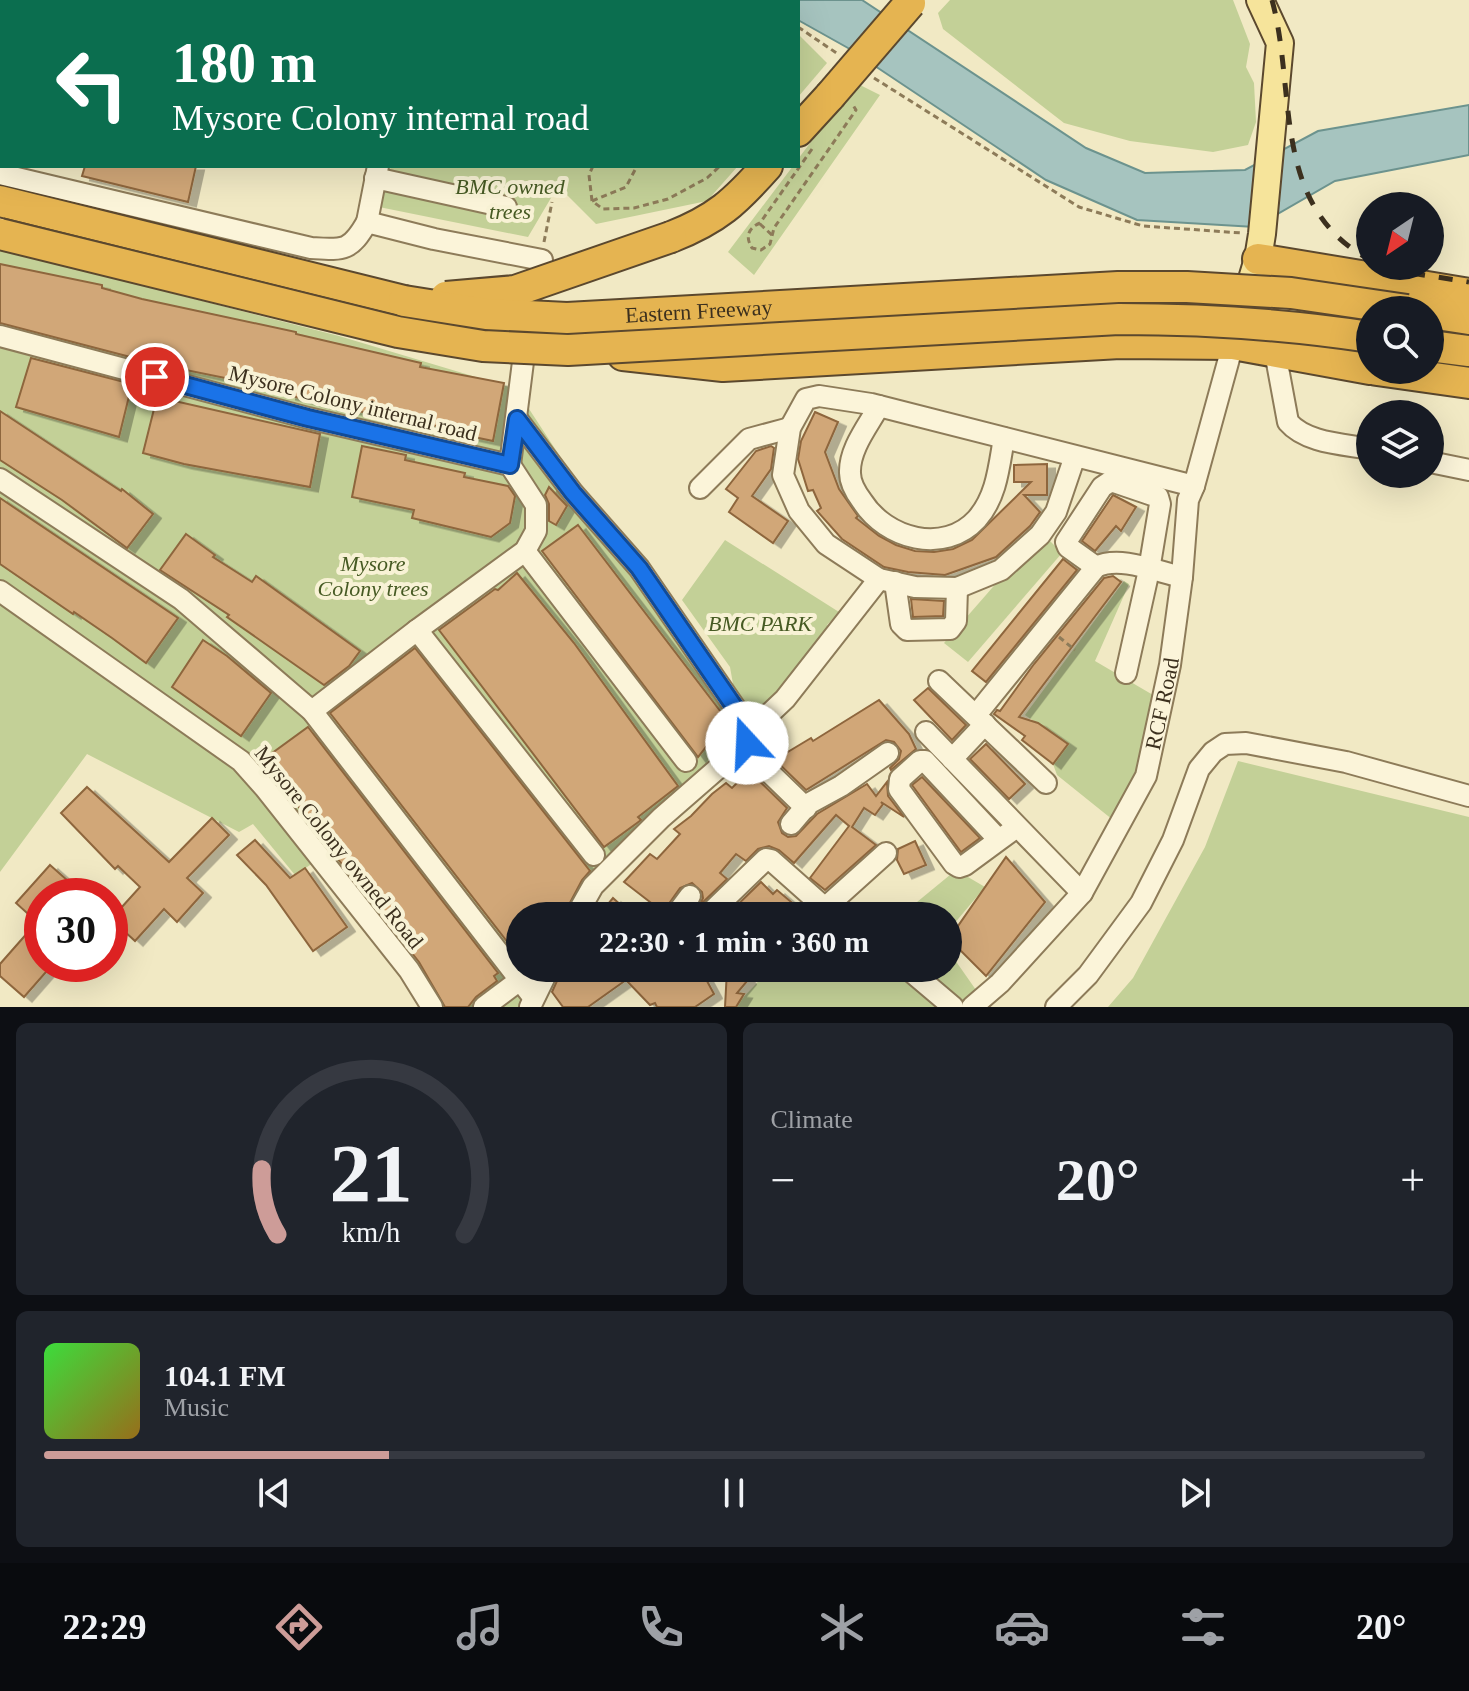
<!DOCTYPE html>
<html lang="en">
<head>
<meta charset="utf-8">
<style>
	:root { --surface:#171b24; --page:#20242c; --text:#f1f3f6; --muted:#9ea1a6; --line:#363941; --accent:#cd9c98 }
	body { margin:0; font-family:"Times New Roman",serif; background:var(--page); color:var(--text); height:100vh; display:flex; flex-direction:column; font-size:30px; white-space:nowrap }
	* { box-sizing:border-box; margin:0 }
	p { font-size:26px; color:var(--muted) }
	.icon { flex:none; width:44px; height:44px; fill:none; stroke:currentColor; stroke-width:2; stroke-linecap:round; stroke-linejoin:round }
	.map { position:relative; height:1007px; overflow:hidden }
	.sheet { display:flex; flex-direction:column; gap:16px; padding:16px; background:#0d0f14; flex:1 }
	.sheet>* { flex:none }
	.banner { position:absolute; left:0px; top:0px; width:800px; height:168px; box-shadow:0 8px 32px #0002; background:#0b6e4f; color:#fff; overflow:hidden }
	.needle { width:52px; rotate:215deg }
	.fabs { position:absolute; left:1356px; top:192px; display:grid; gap:16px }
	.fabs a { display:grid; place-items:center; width:88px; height:88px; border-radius:50%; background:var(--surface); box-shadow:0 8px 32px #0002; font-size:40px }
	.speed { position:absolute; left:24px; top:878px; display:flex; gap:16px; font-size:40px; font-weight:700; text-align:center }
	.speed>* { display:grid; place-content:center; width:104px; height:104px; border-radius:50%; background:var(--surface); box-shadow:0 8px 32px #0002; line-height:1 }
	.speed .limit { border:12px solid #d22; background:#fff; color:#111 }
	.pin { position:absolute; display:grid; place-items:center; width:68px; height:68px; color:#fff; margin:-34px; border:4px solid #fff; border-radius:50%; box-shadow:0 2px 8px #0007 }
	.me { position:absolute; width:88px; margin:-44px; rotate:340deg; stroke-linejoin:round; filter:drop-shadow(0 0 6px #0008) }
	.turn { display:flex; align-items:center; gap:28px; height:168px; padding:0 40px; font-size:36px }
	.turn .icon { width:104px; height:104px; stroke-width:2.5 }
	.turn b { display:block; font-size:56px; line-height:68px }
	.big { font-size:60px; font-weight:700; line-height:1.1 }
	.sheet .tile { flex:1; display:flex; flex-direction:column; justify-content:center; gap:12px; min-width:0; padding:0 28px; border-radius:12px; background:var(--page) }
	.sheet .dial { align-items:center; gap:0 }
	.dial svg { height:208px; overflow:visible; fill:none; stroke:var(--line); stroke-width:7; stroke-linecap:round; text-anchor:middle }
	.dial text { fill:var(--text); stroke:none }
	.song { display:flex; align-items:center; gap:24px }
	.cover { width:96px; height:96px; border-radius:12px; background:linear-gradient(135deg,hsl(120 70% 55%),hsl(40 70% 35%)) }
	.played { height:8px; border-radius:4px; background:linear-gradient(90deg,var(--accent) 25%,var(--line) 25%) }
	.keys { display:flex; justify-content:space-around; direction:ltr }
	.heat { display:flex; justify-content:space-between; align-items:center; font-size:44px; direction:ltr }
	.sheet .tiles { flex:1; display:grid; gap:16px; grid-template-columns:1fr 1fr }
	.tile:last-child { grid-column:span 2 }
	.trip { position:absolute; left:506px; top:902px; width:456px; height:80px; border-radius:40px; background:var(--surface); box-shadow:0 8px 32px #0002; font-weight:700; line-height:80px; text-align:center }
	.menu { display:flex; height:128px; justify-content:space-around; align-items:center; background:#090b0e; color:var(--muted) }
	.menu .icon { width:56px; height:56px }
	.menu .selected { color:var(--accent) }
	.menu b { font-size:36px; color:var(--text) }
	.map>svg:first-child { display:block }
	.green { fill:#c3d097 }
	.water { fill:#a6c4bf; stroke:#6c938e; stroke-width:2 }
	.building { fill:#d1a778; stroke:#8e663d; stroke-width:2; filter:url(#shadow) }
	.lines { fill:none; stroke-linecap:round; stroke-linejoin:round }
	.minor-casing { stroke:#8d7b59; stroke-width:24 }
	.major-casing { stroke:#5b482e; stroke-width:30 }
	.highway-casing { stroke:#5b482e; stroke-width:34 }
	.path { stroke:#8d7b59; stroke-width:3; stroke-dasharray:6 4; stroke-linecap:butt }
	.minor { stroke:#fbf4d9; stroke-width:20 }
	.major { stroke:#f6e49b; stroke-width:26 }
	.highway { stroke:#e5b451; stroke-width:30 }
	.rail { stroke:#3c301e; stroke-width:5; stroke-dasharray:14 14; stroke-linecap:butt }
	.highway-bridge-casing { stroke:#5b482e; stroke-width:34; stroke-linecap:butt }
	.highway-bridge { stroke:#e5b451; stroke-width:30 }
	.route-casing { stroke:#114b97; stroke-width:20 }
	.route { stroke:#1a73e8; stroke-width:14 }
	.labels { text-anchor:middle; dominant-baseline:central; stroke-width:8; stroke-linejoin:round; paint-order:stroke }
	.park-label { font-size:22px; font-style:italic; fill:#465a23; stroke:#f8f2d5 }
	.street-label { font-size:22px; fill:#3c301e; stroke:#f8f2d5 }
</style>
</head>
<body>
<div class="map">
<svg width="1469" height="1007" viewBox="0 0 1469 1007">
	<defs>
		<filter id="shadow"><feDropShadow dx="8" dy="4.5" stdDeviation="0" flood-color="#0004"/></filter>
	</defs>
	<rect width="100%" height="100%" fill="#f1e9c4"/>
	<!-- green -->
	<g class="green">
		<polygon points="439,0 666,0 441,2"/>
		<polygon points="950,0 1233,0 1250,44 1246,67 1254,83 1256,122 1248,145 1213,152 1130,141 1064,123 943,29 938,13"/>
		<polygon points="798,34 827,63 798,97"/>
		<polygon points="856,83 880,95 754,275 728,252 793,166 798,166 798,159"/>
		<polygon points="391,166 738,166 707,201 596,224 558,186 528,237 379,207"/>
		<polygon points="0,249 339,336 516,389 742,735 730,667 682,600 725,540 839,612 827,625 829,628 743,738 579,916 520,916 520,968 555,968 537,1007 445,1007 317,847 251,759 0,580"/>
		<polygon points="1041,532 1062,553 968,662 944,643"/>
		<polygon points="1124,581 1129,584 1095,661 1153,695 1137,771 1113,820 1057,775 1053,764 1067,744 1025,715"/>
		<polygon points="0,604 146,708 247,772 313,863 295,875 253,824 239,832 87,754 0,872"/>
		<polygon points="1238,761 1469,817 1469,1007 1108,1007 1133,978 1205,847"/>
		<polygon points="956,870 985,887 948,931 948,916 900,916"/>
		<polygon points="948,950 976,990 958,1007 734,1007 771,968 948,968"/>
	</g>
	<!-- water -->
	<polygon class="water" points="759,0 862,0 1086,148 1145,173 1245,170 1318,131 1469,105 1469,155 1335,181 1255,227 1137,220 1046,180 848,48 798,20 798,2"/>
	<!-- building -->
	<g class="building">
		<polygon points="85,166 196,166 188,202 82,176"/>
		<polygon points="0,264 102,285 102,288 142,299 296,332 296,334 421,363 420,367 504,383 493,441 455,433 456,430 332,406 288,395 289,391 171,367 171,364 138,359 0,323"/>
		<polygon points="31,358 132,384 119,437 16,407"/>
		<polygon points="157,397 320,434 310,487 184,464 143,453"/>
		<polygon points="0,411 121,491 122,489 153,514 127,548 62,500 0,460"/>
		<polygon points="815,412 838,422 825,452 839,489 858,516 856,518 879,536 896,545 915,551 934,552 953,549 972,540 1031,482 1014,482 1014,465 1047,464 1047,495 1024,495 1040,512 1030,526 996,557 945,575 908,572 884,567 842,539 817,511 821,508 813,490 808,491 798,459 801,441"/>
		<polygon points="362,446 406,455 405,460 465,473 464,477 508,486 515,496 510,523 491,537 412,518 414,510 352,497"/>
		<polygon points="771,446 774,448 771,469 752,496 788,521 773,543 729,512 738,498 726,489 756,451"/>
		<polygon points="549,487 567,506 556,525 549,521 549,504 545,495"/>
		<polygon points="1113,495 1136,507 1121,531 1116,526 1095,551 1082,541"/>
		<polygon points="0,498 178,618 146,663 112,638 74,612 73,614 0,564"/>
		<polygon points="578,525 727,720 698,757 542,551"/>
		<polygon points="186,534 215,555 213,557 252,582 256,576 360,651 349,666 324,685 227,617 229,615 160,570"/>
		<polygon points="1063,559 1077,570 986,682 972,671"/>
		<polygon points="517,573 574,643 678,786 638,817 641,820 637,823 604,847 439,630 495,589 498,590"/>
		<polygon points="1113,576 1121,582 1019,717 1038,723 1068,744 1053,764 1022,740 1025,736 994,714 997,710 1000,711 1034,664 1104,578"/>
		<polygon points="911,599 944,601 943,616 913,617"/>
		<polygon points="203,640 227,656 271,693 241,736 172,687"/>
		<polygon points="415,648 590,871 582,880 563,916 520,916 519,957 330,713"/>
		<polygon points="928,688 966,725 952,740 914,700"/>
		<polygon points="879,700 909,734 916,749 891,770 890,768 899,759 901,751 894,742 886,740 806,790 772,757 777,752 781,756 811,738 813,741"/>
		<polygon points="308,727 498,973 494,976 497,981 476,997 468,1007 445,1007 419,962 319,835 264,759"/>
		<polygon points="986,744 1025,784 1009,799 970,759"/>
		<polygon points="749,771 787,808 778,822 782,833 788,837 796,836 817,814 867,784 876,796 887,782 888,796 904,817 881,802 883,804 875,815 864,808 852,827 876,845 825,890 810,878 849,826 836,815 794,863 779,850 769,846 758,849 746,861 736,854 720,873 727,879 699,906 703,898 702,892 692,883 680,888 663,912 624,882 650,854 657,859 680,834 674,829 691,816 712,794 726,783 732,788"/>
		<polygon points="922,777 980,838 961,852 912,785"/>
		<polygon points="87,787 169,862 212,818 229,835 187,878 203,893 177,922 164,909 135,941 111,919 140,887 118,866 115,869 61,813"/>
		<polygon points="255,840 290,878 305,868 347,927 313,951 266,885 237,855"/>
		<polygon points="915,841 926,865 904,874 897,860 898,849"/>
		<polygon points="1006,857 1045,902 986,976 949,939"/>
		<polygon points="50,865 85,896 42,896 42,964 53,964 24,997 0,976 0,964 37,922 16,903"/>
		<polygon points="761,882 773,894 777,890 797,907 786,916 726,916"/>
		<polygon points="613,898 633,916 598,916"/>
		<polygon points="566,968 700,968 714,994 695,1007 657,1007 655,1003 650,1005 626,980 588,1007 563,1007 552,992 561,972"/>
		<polygon points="740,969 748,980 737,993 744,994 736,1007 725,1007 727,970 738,974"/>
	</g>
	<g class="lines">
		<defs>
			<g id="minor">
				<polyline points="68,2 82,0"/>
				<polyline points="260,2 261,0"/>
				<polyline points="418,2 418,0"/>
				<path d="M0,174L311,248C343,250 350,252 367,222L434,239L542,260L535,290"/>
				<polyline points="375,178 506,207"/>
				<polyline points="367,222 378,166"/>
				<polyline points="0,336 308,418 510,465 536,505 536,531 525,551 417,630"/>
				<path d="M1275,352L1288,422C1306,443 1343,444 1370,449"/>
				<path d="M879,406C868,426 849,449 850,473C850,483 856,493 862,501C886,539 944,555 977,519C997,496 999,466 1004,438"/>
				<polyline points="517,419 573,493 639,568 751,731 747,743 661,818 593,886 576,916"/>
				<polyline points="1075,456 1056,512 1040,535 1001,570 957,588 915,587 879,579 826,544 799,511 783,475 790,428 806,399 819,396 871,404 1194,486"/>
				<polyline points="1430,462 1469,470"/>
				<polyline points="510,465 526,338"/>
				<polyline points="0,479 181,599 312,711 533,997"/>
				<polyline points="700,488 749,439 790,428"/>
				<polyline points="525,551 686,761"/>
				<polyline points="1096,567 1068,547 1066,542 1102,487 1111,481 1158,497 1160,504 1149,570 1126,673"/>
				<polyline points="895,582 901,624 907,630 950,629 956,621 957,588"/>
				<polyline points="0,591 241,761 265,788 409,970 432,1007"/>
				<polyline points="939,681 1046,783"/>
				<polyline points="312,711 417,630 594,855"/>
				<path d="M976,715L1096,567C1120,555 1158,572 1182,577"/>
				<polyline points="751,731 785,699 879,579"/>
				<polyline points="926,732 1082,893"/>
				<polyline points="743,747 806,808"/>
				<polyline points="952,759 985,724"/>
				<polyline points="791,824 808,804 841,786 888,753"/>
				<polyline points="999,840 925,761 920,761 900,779 899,789 954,864 959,867 965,865 999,840 1017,827"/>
				<polyline points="675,916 690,896"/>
				<polyline points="707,916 766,859 771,860 825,908"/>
				<polyline points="816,916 886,853"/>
				<polyline points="753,968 764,970 773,968"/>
				<polyline points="907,968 953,1007"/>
				<polyline points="484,1007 520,980"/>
				<polyline points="530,1007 549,968"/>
				<path id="s1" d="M972,1007L1000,983L1082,893L1146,776L1170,665L1182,577L1188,500L1194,486L1233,344"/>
				<polyline points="1056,1007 1088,975 1141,903 1173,840 1199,769 1213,752 1225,744 1246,743 1346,762 1469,796"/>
			</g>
			<polyline id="major" points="1243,309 1258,259 1262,234 1280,43 1260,0"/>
			<g id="highway">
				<polyline points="798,131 830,96"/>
				<polyline points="0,201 404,301"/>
				<path d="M671,237C717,219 735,202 767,166"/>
				<polyline points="1258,259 1469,294"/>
				<polyline points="1430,313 1469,319"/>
				<polyline points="1430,346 1469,351"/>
				<polyline points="623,355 723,366 1120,343 1233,344 1370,369"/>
				<polyline points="1377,370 1469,383"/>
			</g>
		</defs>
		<!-- minor casing -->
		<use href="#minor" class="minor-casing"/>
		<!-- major casing -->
		<use href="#major" class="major-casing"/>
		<!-- highway casing -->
		<use href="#highway" class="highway-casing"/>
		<!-- path -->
		<g class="path">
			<polyline points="748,0 751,2"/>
			<polyline points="798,27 838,54"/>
			<polyline points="874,78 1079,207 1143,226 1242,233"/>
			<path d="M812,149L760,223C748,228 745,237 752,248L761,250L770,244L774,228L856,110L853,105"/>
			<polyline points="593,166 589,175 592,201 603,209 634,208 668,199 707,178 720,166"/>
			<polyline points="592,201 626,187 637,166"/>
			<polyline points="760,224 772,235"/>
			<polyline points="544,242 552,202"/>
			<polyline points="1059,637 1075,650"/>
		</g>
		<!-- minor -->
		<use href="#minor" class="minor"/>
		<!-- major -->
		<use href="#major" class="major"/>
		<!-- highway -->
		<use href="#highway" class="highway"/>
		<!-- rail -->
		<g class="rail">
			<path d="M1272,0C1297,92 1270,206 1370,260"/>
			<polyline points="1384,266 1411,273 1469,282"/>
		</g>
		<defs>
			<g id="highway-bridge">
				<polyline points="830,96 910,3"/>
				<path d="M0,234L398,332L483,346L568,350L1119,319C1206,319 1284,324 1370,337"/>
				<polyline points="446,297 515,291 671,237"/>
				<path id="s2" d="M404,301L486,314L567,318L1118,287H1187L1291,293L1407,310"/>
			</g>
		</defs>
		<!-- highway-bridge casing -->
		<use href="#highway-bridge" class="highway-bridge-casing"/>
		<!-- highway-bridge -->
		<use href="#highway-bridge" class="highway-bridge"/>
	</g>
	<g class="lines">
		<defs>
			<polyline id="route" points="155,377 308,418 510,465 517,419 573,493 639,568 751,731 747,743"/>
		</defs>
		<!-- route casing -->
		<use href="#route" class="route-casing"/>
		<!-- route -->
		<use href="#route" class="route"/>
	</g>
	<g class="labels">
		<!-- park labels -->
		<g class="park-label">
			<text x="510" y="186">BMC owned<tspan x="510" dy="25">trees</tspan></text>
			<text x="373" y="563">Mysore<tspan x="373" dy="25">Colony trees</tspan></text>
			<text x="760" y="623">BMC PARK</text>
		</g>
		<!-- street labels -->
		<g class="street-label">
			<text stroke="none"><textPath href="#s2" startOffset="296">Eastern Freeway</textPath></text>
			<text transform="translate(353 403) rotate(14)">Mysore Colony internal road</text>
			<text stroke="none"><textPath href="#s1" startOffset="366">RCF Road</textPath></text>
			<text transform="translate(339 847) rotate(51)">Mysore Colony owned Road</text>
		</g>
	</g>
</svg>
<div class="fabs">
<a><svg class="needle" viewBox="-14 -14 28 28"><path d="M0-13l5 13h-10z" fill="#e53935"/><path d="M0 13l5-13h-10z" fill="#9ea1a6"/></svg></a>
<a><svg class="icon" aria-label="search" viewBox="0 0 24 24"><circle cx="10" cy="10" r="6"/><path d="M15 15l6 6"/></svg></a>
<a><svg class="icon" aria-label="layers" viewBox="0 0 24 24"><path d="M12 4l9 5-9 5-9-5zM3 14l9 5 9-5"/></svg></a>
</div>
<div class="speed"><div class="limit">30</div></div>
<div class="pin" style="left:155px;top:377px;background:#d93025"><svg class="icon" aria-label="arrive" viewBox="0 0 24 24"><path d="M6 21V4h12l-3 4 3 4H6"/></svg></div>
<svg class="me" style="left:747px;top:743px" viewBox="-20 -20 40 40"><circle r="19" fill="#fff"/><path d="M0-13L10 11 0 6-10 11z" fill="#1a73e8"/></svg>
<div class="trip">22:30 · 1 min · 360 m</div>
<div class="banner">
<div class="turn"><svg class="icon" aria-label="left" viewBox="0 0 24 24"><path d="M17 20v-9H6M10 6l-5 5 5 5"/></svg><div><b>180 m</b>Mysore Colony internal road</div></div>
</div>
</div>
<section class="sheet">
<div class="tiles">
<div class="tile dial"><svg viewBox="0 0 100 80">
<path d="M14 69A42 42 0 1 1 86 69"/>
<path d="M14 69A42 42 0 0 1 8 44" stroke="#cd9c98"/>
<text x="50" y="56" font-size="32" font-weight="700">21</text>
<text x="50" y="72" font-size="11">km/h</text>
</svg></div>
<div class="tile"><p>Climate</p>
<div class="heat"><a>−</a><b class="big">20°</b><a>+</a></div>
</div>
<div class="tile">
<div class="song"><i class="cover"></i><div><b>104.1 FM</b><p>Music</p></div></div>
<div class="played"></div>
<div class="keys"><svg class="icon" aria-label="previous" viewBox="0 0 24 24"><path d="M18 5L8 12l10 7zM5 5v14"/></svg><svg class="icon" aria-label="pause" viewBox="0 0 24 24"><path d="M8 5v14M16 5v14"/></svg><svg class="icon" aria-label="next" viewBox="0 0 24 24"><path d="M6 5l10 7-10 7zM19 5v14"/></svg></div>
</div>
</div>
</section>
<nav class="menu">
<b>22:29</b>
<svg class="icon selected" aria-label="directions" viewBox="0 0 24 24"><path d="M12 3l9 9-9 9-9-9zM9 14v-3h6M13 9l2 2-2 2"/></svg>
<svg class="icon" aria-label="music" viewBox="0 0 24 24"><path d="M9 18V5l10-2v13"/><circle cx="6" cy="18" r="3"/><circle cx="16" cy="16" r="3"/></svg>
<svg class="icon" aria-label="phone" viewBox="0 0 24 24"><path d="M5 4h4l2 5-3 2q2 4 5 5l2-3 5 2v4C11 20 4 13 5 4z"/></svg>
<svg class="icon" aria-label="climate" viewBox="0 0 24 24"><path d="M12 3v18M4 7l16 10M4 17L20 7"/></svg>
<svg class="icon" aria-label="car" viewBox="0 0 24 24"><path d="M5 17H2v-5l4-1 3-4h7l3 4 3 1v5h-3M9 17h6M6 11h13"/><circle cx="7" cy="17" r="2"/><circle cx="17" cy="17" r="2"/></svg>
<svg class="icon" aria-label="filters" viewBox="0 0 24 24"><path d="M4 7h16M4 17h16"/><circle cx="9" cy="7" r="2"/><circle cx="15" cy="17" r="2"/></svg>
<b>20°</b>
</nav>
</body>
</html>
